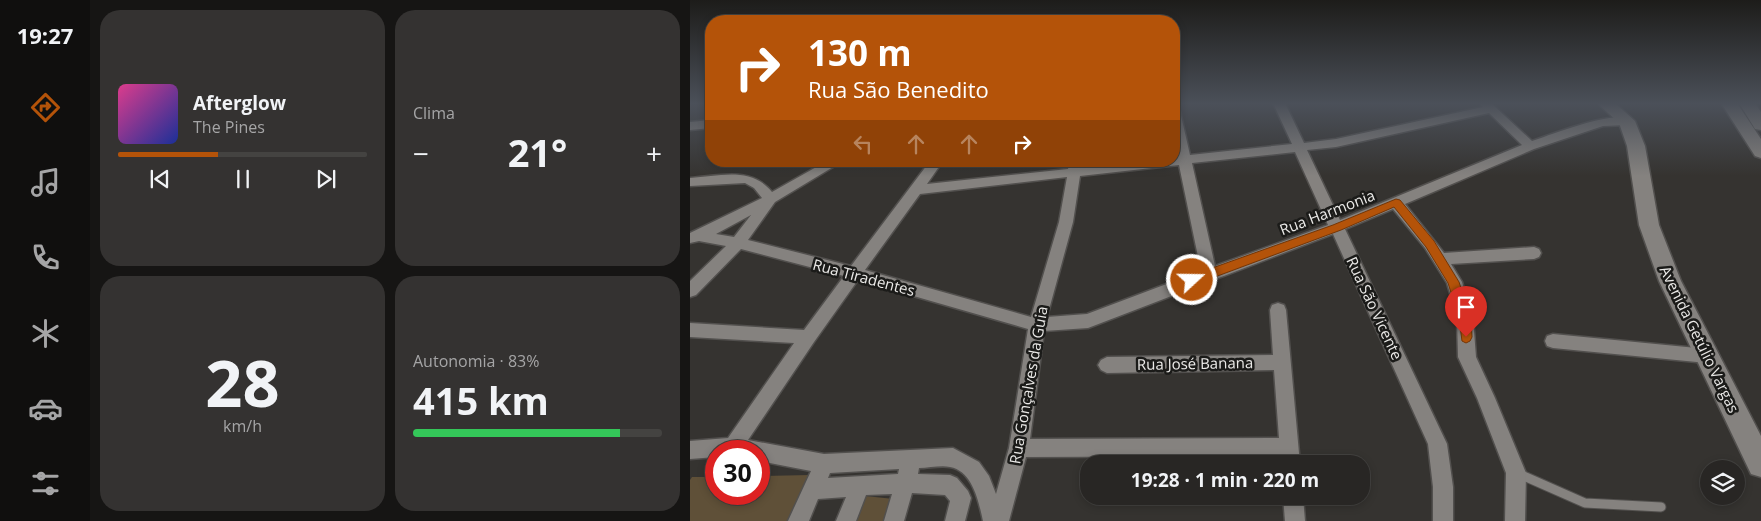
<!DOCTYPE html>
<html lang="pt">
<head>
<meta charset="utf-8">
<style>
	:root { --surface:#282624; --page:#343231; --text:#f1f3f6; --muted:#a5a5a6; --line:#444341; --accent:#b45309 }
	body { margin:0; font-family:"Open Sans",sans-serif; background:var(--page); color:var(--text); height:100vh; display:flex; flex-direction:column; font-size:19px; white-space:nowrap }
	* { box-sizing:border-box; margin:0 }
	p { font-size:16px; color:var(--muted) }
	.icon { flex:none; width:28px; height:28px; fill:none; stroke:currentColor; stroke-width:2; stroke-linecap:round; stroke-linejoin:round }
	.map { position:relative; flex:1; overflow:hidden }
	.sheet { display:flex; flex-direction:column; gap:10px; padding:10px; background:#161514; width:600px }
	.sheet>* { flex:none }
	.banner { position:absolute; left:15px; top:15px; width:475px; height:152px; border-radius:20px; box-shadow:0 2px 8px #0003,0 0 0 1px var(--line); background:#b45309; color:#fff; overflow:hidden }
	.tools { position:absolute; left:1010px; top:460px; display:grid; gap:10px }
	.tools a { display:grid; place-items:center; width:45px; height:45px; border-radius:50%; background:var(--surface); box-shadow:0 2px 8px #0003,0 0 0 1px var(--line); font-size:25px }
	.speed { position:absolute; left:15px; top:440px; display:flex; gap:10px; font-size:25px; font-weight:700; text-align:center }
	.speed>* { display:grid; place-content:center; width:65px; height:65px; border-radius:50%; background:var(--surface); box-shadow:0 2px 8px #0003,0 0 0 1px var(--line); line-height:1 }
	.speed .limit { border:8px solid #d22; background:#fff; color:#111 }
	.pin { position:absolute; display:grid; place-items:center; width:42px; height:42px; color:#fff; margin:-51px -21px; border-radius:50% 50% 50% 0; rotate:-45deg; box-shadow:0 0 5px #0007 }
	.pin .icon { rotate:45deg }
	.me { position:absolute; width:55px; margin:-28px; rotate:69deg; stroke-linejoin:round; filter:drop-shadow(0 0 4px #0008) }
	.turn { display:flex; align-items:center; gap:18px; height:105px; padding:0 20px; font-size:22px }
	.turn .icon { width:65px; height:65px; stroke-width:2.5 }
	.turn b { display:block; font-size:35px; line-height:42px }
	.lanes { display:flex; align-items:center; height:48px; padding:0 20px; background:#0003; justify-content:center; gap:25px; direction:ltr }
	.lanes .off { opacity:.35 }
	.big { font-size:38px; font-weight:700; line-height:1.1 }
	.sheet .card { flex:1; display:flex; flex-direction:column; justify-content:center; gap:8px; min-width:0; padding:0 18px; border-radius:20px; background:var(--page) }
	.sheet .dial { align-items:center; gap:0 }
	.dial b { font-size:65px; line-height:1 }
	.song { display:flex; align-items:center; gap:15px }
	.cover { width:60px; height:60px; border-radius:8px; background:linear-gradient(135deg,hsl(330 70% 55%),hsl(230 70% 35%)) }
	.played { height:5px; border-radius:2px; background:linear-gradient(90deg,var(--accent) 40%,var(--line) 40%) }
	.keys { display:flex; justify-content:space-around; direction:ltr }
	.heat { display:flex; justify-content:space-between; align-items:center; font-size:28px; direction:ltr }
	.charge { height:8px; border-radius:4px; background:linear-gradient(90deg,#34c759 83%,var(--line) 0) }
	.sheet .tiles { flex:1; display:grid; gap:10px; grid-template-columns:repeat(2,1fr) }
	.trip { position:absolute; left:390px; top:455px; width:290px; height:50px; border-radius:20px; background:var(--surface); box-shadow:0 2px 8px #0003,0 0 0 1px var(--line); font-weight:700; line-height:50px; text-align:center }
	main { display:flex; flex:1; min-height:0 }
	.dock { display:flex; flex-direction:column; width:90px; justify-content:space-around; align-items:center; background:#100f0e; color:var(--muted) }
	.dock .icon { width:35px; height:35px }
	.dock .active { color:var(--accent) }
	.dock b { font-size:22px; color:var(--text) }
	.map>svg:first-child { display:block }
	.green { fill:#5f5038 }
	.lines { fill:none; stroke-linecap:round; stroke-linejoin:round }
	.lane-casing { stroke:#52504e; stroke-width:11 }
	.street-casing { stroke:#52504e; stroke-width:3 }
	.secondary-casing { stroke:#52504e; stroke-width:3 }
	.lane { stroke:#85827f; stroke-width:9 }
	.street { fill:#85827f; fill-rule:evenodd }
	.secondary { fill:#85827f; fill-rule:evenodd }
	.route { fill:#b45309; stroke:#753606 }
	.labels { text-anchor:middle; dominant-baseline:central; stroke-width:5; stroke-linejoin:round; paint-order:stroke }
	.street-label { font-size:15px; fill:#ebeae8; stroke:#1b1b19 }
</style>
</head>
<body>
<main>
<nav class="dock">
<b>19:27</b>
<svg class="icon active" aria-label="directions" viewBox="0 0 24 24"><path d="M12 3l9 9-9 9-9-9zM9 14v-3h6M13 9l2 2-2 2"/></svg>
<svg class="icon" aria-label="music" viewBox="0 0 24 24"><path d="M9 18V5l10-2v13"/><circle cx="6" cy="18" r="3"/><circle cx="16" cy="16" r="3"/></svg>
<svg class="icon" aria-label="phone" viewBox="0 0 24 24"><path d="M5 4h4l2 5-3 2q2 4 5 5l2-3 5 2v4C11 20 4 13 5 4z"/></svg>
<svg class="icon" aria-label="climate" viewBox="0 0 24 24"><path d="M12 3v18M4 7l16 10M4 17L20 7"/></svg>
<svg class="icon" aria-label="car" viewBox="0 0 24 24"><path d="M5 17H2v-5l4-1 3-4h7l3 4 3 1v5h-3M9 17h6M6 11h13"/><circle cx="7" cy="17" r="2"/><circle cx="17" cy="17" r="2"/></svg>
<svg class="icon" aria-label="filters" viewBox="0 0 24 24"><path d="M4 7h16M4 17h16"/><circle cx="9" cy="7" r="2"/><circle cx="15" cy="17" r="2"/></svg>
</nav>
<section class="sheet">
<div class="tiles">
<div class="card">
<div class="song"><i class="cover"></i><div><b>Afterglow</b><p>The Pines</p></div></div>
<div class="played"></div>
<div class="keys"><svg class="icon" aria-label="previous" viewBox="0 0 24 24"><path d="M18 5L8 12l10 7zM5 5v14"/></svg><svg class="icon" aria-label="pause" viewBox="0 0 24 24"><path d="M8 5v14M16 5v14"/></svg><svg class="icon" aria-label="next" viewBox="0 0 24 24"><path d="M6 5l10 7-10 7zM19 5v14"/></svg></div>
</div>
<div class="card"><p>Clima</p>
<div class="heat"><a>−</a><b class="big">21°</b><a>+</a></div>
</div>
<div class="card dial"><b>28</b><p>km/h</p></div>
<div class="card"><p>Autonomia · 83%</p><b class="big">415 km</b><div class="charge"></div></div>
</div>
</section>
<div class="map">
<svg width="1071" height="521" viewBox="0 0 1071 521">
	<rect width="100%" height="100%" fill="#353330"/>
	<!-- green -->
	<g class="green">
		<polygon points="120,475 99,521 0,521 0,480 2,477 26,477 26,494 69,494 69,476"/>
		<polygon points="175,496 204,499 197,521 166,521"/>
	</g>
	<g class="lines">
		<defs>
			<polyline id="lane" points="827,473 895,503 971,507"/>
			<g id="street">
				<path d="M583,103H595L614,143L646,139L793,107L789,103H801L842,141C860,135 930,107 943,121L937,125L913,126L844,149L715,204L754,253L844,247L849,249L851,253L849,257L844,259L761,264L772,282L783,318L786,357L805,398L836,473L835,521H815L816,473L787,398L768,357L767,318L757,283L735,248L703,209L655,229L757,444L763,487V521H743V487L738,444L643,234L398,328L354,331L340,439L589,438L584,370L417,373L411,370L408,365L411,360L417,357L583,355L580,310L582,305L588,303L594,305L596,310L610,464H590V456L336,457L319,521H293C289,503 283,471 260,467C251,465 239,468 229,468L228,474L260,475L267,478L278,491L281,498L275,521H255L260,501L255,495L222,493L214,521H194L202,494L176,495L166,521H146L156,497L128,499L119,521H98L121,471L69,461V451H26V457L0,459V441L38,438L104,343L0,337V323L114,330L154,276L51,249L6,295L0,297V281L36,246L9,241L0,243V233L72,198L64,188L55,183L0,186V178C30,176 61,166 82,192L137,161H153L85,202L58,240L161,266L240,161H253L237,184L378,169L380,161H392L391,167L445,161H484V157H487L484,139V107L490,111L500,155L602,144ZM799,113L832,145L650,220L617,150L646,147ZM605,152L638,225L525,266L502,163ZM489,165L511,271L397,314L357,317L383,222L390,176ZM377,177L369,222L341,317L175,270L230,194ZM61,215L44,237L26,234ZM168,280L338,329L319,448L306,494L299,476L289,462L263,448L134,454L58,440L124,342ZM209,469L208,474L138,478L140,473Z"/>
				<polygon points="21,120 21,128 0,130 0,122"/>
				<polygon points="863,334 1017,349 1023,351 1026,356 1023,361 1017,363 863,348 857,346 855,341 857,336"/>
				<polygon points="593,496 613,496 615,521 595,521"/>
			</g>
			<g id="secondary">
				<polygon points="907,103 925,103 945,121 955,146 969,225 991,281 1071,436 1071,477 1061,474 969,281 949,225 937,146 929,123"/>
				<polygon points="1031,103 1047,103 1071,139 1071,158 1065,156"/>
				<polygon points="1049,103 1065,103 1071,112 1071,130 1065,129"/>
			</g>
		</defs>
		<!-- lane casing -->
		<use href="#lane" class="lane-casing"/>
		<!-- street casing -->
		<use href="#street" class="street-casing"/>
		<!-- secondary casing -->
		<use href="#secondary" class="secondary-casing"/>
		<!-- lane -->
		<use href="#lane" class="lane"/>
		<!-- street -->
		<use href="#street" class="street"/>
		<!-- secondary -->
		<use href="#secondary" class="secondary"/>
	</g>
	<!-- sky -->
	<linearGradient id="sky" x2="0" y2="1"><stop stop-color="#1d1c1a"/><stop offset="0.59" stop-color="#4b5059"/><stop offset="1" stop-color="#4b5059" stop-opacity="0"/></linearGradient>
	<rect width="1071" height="176" fill="url(#sky)"/>
	<!-- route -->
	<polygon class="route" points="706,199 710,200 744,241 769,282 781,318 782,337 780,341 776,343 772,341 769,318 758,283 736,247 704,207 651,230 506,284 497,284 496,280 497,277 643,225"/>
	<g class="labels">
		<!-- street labels -->
		<g class="street-label">
			<text transform="translate(637 212) rotate(-21)">Rua Harmonia</text>
			<text transform="translate(174 277) rotate(15)">Rua Tiradentes</text>
			<text transform="translate(685 308) rotate(65)">Rua São Vicente</text>
			<text transform="translate(1010 339) rotate(64)">Avenida Getúlio Vargas</text>
			<text transform="translate(505 363) rotate(-1)">Rua José Banana</text>
			<text transform="translate(338 385) rotate(-80)">Rua Gonçalves da Guia</text>
		</g>
	</g>
</svg>
<div class="tools">
<a><svg class="icon" aria-label="layers" viewBox="0 0 24 24"><path d="M12 4l9 5-9 5-9-5zM3 14l9 5 9-5"/></svg></a>
</div>
<div class="speed"><div class="limit">30</div></div>
<div class="pin" style="left:776px;top:337px;background:#d93025"><svg class="icon" aria-label="arrive" viewBox="0 0 24 24"><path d="M6 21V4h12l-3 4 3 4H6"/></svg></div>
<svg class="me" style="left:502px;top:280px" viewBox="-20 -20 40 40"><circle r="17" fill="#b45309" stroke="#fff" stroke-width="3"/><path d="M0-11L8 9 0 5-8 9z" fill="#fff"/></svg>
<div class="trip">19:28 · 1 min · 220 m</div>
<div class="banner">
<div class="turn"><svg class="icon" aria-label="right" viewBox="0 0 24 24"><path d="M7 20v-9h11M14 6l5 5-5 5"/></svg><div><b>130 m</b>Rua São Benedito</div></div>
<div class="lanes"><svg class="icon off" aria-label="left" viewBox="0 0 24 24"><path d="M17 20v-9H6M10 6l-5 5 5 5"/></svg><svg class="icon off" aria-label="ahead" viewBox="0 0 24 24"><path d="M12 20V5M6 11l6-6 6 6"/></svg><svg class="icon off" aria-label="ahead" viewBox="0 0 24 24"><path d="M12 20V5M6 11l6-6 6 6"/></svg><svg class="icon" aria-label="right" viewBox="0 0 24 24"><path d="M7 20v-9h11M14 6l5 5-5 5"/></svg></div>
</div>
</div>
</main>
</body>
</html>
